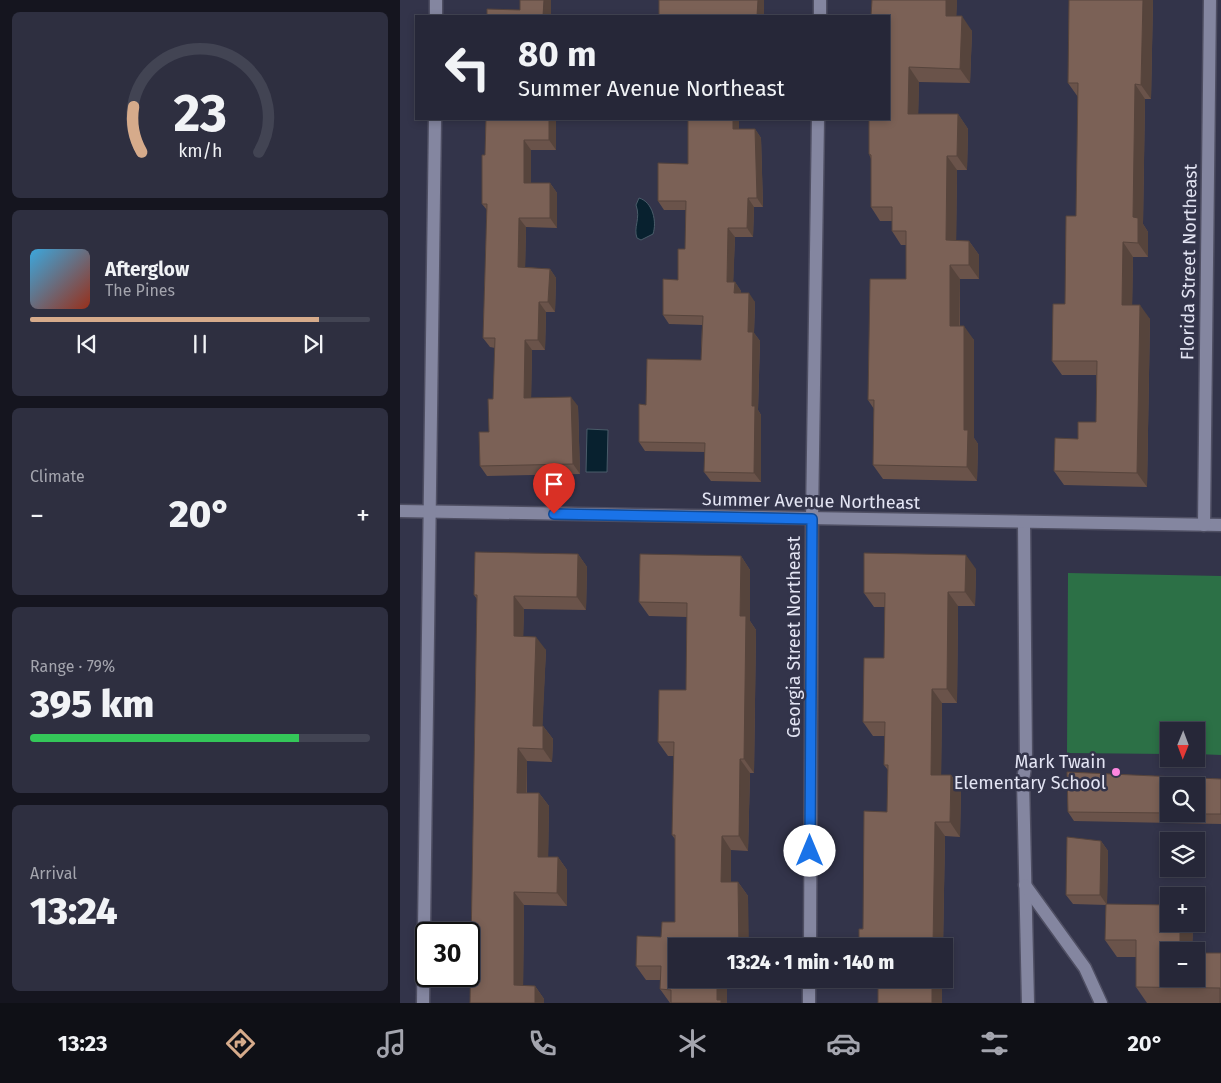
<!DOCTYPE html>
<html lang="en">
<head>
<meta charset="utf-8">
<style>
	:root { --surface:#262738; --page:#2e2f40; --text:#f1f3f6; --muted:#a4a5ae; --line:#424453; --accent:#d6ab8b }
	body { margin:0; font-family:"Fira Sans",sans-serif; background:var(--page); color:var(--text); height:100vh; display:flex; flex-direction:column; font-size:19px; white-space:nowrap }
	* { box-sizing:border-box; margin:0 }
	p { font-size:16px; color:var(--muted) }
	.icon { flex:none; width:28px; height:28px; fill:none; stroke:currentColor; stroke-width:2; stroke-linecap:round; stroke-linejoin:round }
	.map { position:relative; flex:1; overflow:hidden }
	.panel { display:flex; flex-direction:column; gap:12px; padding:12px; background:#15151f; width:400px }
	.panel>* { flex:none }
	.top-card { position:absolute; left:15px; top:15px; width:475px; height:105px; border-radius:0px; box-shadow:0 2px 8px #0003,0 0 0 1px var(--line); background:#262738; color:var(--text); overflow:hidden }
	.needle { width:32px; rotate:181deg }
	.buttons { position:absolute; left:760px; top:722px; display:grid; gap:10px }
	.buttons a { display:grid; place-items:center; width:45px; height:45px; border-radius:0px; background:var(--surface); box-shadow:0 2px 8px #0003,0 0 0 1px var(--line); font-size:25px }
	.speed { position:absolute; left:15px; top:922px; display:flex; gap:10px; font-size:25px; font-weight:700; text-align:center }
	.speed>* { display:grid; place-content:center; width:65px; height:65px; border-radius:50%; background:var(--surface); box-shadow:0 2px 8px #0003,0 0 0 1px var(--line); line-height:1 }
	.speed .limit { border:2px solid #111; border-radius:8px; background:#fff; color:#111 }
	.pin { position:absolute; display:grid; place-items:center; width:42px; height:42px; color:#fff; margin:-51px -21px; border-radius:50% 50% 50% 0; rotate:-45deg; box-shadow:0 0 5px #0007 }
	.pin .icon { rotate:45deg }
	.me { position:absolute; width:55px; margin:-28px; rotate:0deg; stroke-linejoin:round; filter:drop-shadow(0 0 4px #0008) }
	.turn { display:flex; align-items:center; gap:18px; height:105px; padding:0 20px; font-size:22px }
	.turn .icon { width:65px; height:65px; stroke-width:2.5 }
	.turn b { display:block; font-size:35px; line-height:42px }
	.big { font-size:38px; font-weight:800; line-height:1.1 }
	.panel .card { flex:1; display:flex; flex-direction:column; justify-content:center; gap:8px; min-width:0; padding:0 18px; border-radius:8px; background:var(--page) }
	.panel .dial { align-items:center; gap:0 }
	.dial svg { height:130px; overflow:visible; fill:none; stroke:var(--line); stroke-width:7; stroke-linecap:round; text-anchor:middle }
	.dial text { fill:var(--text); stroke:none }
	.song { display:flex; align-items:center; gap:15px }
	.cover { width:60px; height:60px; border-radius:8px; background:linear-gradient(135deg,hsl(200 70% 55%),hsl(10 70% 35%)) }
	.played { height:5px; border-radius:2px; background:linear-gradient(90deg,var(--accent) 85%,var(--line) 85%) }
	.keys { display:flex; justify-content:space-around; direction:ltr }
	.heat { display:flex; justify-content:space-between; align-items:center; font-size:28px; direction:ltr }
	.charge { height:8px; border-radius:4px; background:linear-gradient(90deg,#34c759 79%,var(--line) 0) }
	.trip { position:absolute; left:268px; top:938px; width:285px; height:50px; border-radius:0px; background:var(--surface); box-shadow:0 2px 8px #0003,0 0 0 1px var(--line); font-weight:800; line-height:50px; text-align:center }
	.menu { display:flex; height:80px; justify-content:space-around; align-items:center; background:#0f1016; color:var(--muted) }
	.menu .icon { width:35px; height:35px }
	.menu .current { color:var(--accent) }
	.menu b { font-size:22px; color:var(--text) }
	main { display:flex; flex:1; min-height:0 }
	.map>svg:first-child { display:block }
	.green { fill:#2c7046 }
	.water { fill:#08212f; stroke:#4a5c6a }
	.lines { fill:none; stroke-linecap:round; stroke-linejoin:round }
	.lane-casing { stroke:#4f4f63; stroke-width:15 }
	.street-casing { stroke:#4f4f63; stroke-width:15 }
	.lane { stroke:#8486a0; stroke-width:12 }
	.street { stroke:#8486a0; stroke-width:12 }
	.wall { fill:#6a534a; fill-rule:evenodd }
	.shaded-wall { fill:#56443c }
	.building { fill:#7b6156; stroke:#56443c }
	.route-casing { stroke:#114b97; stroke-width:12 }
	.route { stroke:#1a73e8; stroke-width:9 }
	.poi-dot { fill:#fe86e0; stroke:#33344a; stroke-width:2 }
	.labels { text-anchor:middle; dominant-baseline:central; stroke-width:5; stroke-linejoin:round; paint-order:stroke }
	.street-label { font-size:18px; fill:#e3e4f3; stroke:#33344a }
	.poi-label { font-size:18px; fill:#e3e4f3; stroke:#33344a; text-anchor:end }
</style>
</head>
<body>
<main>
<section class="panel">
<div class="card dial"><svg viewBox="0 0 100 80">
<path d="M14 69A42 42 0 1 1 86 69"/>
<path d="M14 69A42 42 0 0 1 9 41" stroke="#d6ab8b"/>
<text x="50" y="56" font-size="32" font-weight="700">23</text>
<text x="50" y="72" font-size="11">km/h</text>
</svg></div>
<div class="card">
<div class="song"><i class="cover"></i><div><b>Afterglow</b><p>The Pines</p></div></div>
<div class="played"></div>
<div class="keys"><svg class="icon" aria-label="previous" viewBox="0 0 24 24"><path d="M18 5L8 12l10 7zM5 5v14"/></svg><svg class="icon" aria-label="pause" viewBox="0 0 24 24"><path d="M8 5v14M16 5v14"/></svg><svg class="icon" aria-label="next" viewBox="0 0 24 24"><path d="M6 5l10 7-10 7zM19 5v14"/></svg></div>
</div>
<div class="card"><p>Climate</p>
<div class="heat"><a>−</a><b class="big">20°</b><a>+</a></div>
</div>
<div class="card"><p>Range · 79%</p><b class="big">395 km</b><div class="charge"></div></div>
<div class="card"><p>Arrival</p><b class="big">13:24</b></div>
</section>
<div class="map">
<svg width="821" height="1003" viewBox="0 0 821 1003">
	<rect width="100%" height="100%" fill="#33344a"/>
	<!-- green -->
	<polygon class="green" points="668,573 821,576 821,755 796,754 796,731 769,731 769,754 667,753"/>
	<!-- water -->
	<g class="water">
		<path d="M239,198C253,202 257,222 253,234L241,240L237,238C233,227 241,219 236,205Z"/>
		<polygon points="187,429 208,430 207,472 186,472"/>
	</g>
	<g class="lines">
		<defs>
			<g id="lane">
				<polyline points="624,523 626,761 623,780 628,1003"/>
				<polyline points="625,885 685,968 701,1003"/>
			</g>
			<g id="street">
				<polyline points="36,16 36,0"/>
				<polyline points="420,16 420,0"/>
				<polyline points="0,511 821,525"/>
				<polyline points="804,525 810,0"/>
				<polyline points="410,946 412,519 418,119"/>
				<polyline points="23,1003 35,119"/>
				<polyline points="409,1003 409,979"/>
			</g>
		</defs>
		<!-- lane casing -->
		<use href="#lane" class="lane-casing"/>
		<!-- street casing -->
		<use href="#street" class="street-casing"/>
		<!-- lane -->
		<use href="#lane" class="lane"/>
		<!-- street -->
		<use href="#street" class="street"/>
	</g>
	<!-- wall -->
	<g class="wall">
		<polygon points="472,0 557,0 556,16 572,31 570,83 519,82 518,114 558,114 568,129 567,170 557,170 556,241 569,241 579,255 579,279 560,279 560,326 574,340 574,438 578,444 577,481 483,479 473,465 474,409 468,400 506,279 506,245 501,245 492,231 492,221 480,221 471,207 471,159 469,154"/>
		<polygon points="753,0 751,99 745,99 743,224 748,232 748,257 733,257 732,305 750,319 747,487 664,485 654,471 678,439 696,422 696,375 662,375 652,361 665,304 676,216 678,97 668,83"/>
		<polygon points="86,119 156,119 156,150 131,150 131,183 150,183 157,193 157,228 126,227 125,267 150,269 156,278 155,312 146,312 145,350 132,350 131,398 178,406 180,474 87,476 80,466 89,432 93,399 95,348 90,347 83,338 87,210 82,204 85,155"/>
		<polygon points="288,119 339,119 339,129 355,129 361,138 363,207 354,207 353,237 335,237 333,282 335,282 341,291 341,293 355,302 354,333 360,341 358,410 361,415 361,482 311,481 304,472 305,452 245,451 239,442 246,405 301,360 302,325 269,324 263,315 278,280 285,249 286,210 264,210 258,201 288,164"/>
		<polygon points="178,554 187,567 186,610 124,609 123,636 146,650 142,726 143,726 153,739 152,762 127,761 127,793 139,793 149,806 148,857 158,857 167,870 167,906 124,905 123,986 135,986 144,999 70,1003 77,599 74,595"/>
		<polygon points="341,556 350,570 350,621 356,630 354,773 350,773 348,851 331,850 331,882 338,882 348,896 276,946 276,979 327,979 327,1003 270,1003 260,989 260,980 246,980 236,966 275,922 275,839 272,835 274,756 268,756 258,742 286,690 287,617 249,616 239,602"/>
		<polygon points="576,569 575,606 558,606 557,703 542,703 541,775 551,775 561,789 560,837 545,836 543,946 459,946 487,812 488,770 484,765 485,736 473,736 463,722 484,658 485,607 474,607 464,593"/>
		<path d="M667,772L821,779V824L674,821L668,812ZM769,786H796V814H769Z"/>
		<polygon points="701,841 708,851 707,904 793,924 792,951 769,951 769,979 821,953 821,1003 747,1003 736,987 736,957 717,957 705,940 706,905 673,904 666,895"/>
	</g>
	<!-- shaded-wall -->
	<g class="shaded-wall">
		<polygon points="144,0 151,0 151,16 143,16"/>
		<polygon points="358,0 364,0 364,16 357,16"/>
		<polygon points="546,0 557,0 556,30 546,16"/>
		<polygon points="743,0 753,0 751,99 741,85"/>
		<polygon points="562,16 572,31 570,83 560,69"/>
		<polygon points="509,67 519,82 518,128 508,114"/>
		<polygon points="735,84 745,99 743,224 748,232 748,257 738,243 733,217"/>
		<polygon points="558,114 568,129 567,170 557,156"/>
		<polygon points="149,119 156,119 156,150 149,140"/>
		<polygon points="333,119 339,119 339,137 333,129"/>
		<polygon points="355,129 361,138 363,207 357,198"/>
		<polygon points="124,140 131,150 131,193 124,183"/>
		<polygon points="547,156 557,170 556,255 546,240"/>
		<polygon points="150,183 157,193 157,228 150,218"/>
		<polygon points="348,198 354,207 353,237 347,228"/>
		<polygon points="119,218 126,227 125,277 118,267"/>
		<polygon points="328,228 335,237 333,291 327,282"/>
		<polygon points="569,241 579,255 579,279 569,265"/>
		<polygon points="723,242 733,257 732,319 722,305"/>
		<polygon points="550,265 560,279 559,340 550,326"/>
		<polygon points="150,269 156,278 155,312 148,302"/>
		<polygon points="335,282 341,291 341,302 334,293"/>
		<polygon points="349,293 355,302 354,333 360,341 358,410 361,415 361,482 354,473 352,406 348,332"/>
		<polygon points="139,302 146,312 145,350 138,340"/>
		<polygon points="740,305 750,319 747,487 737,473"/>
		<polygon points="564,326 574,340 574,438 578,444 577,481 567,467 564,430"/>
		<polygon points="125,340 132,350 131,408 124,398"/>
		<polygon points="171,397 178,406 180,474 173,464"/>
		<polygon points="178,554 187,567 186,610 177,597"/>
		<polygon points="566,555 576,569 575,606 565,592"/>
		<polygon points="341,556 350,570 350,621 356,630 354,773 344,759 340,616"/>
		<polygon points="548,592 558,606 557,703 547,689"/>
		<polygon points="114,596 124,609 123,650 114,636"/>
		<polygon points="136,637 146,650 142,739 133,726"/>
		<polygon points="532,689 542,703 541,789 531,775"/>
		<polygon points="143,726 153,739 152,762 143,749"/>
		<polygon points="118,748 127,761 126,806 117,793"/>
		<polygon points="340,759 350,773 348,851 339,836"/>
		<polygon points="551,775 561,789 560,837 550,822"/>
		<polygon points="139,793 149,806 148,870 138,857"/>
		<polygon points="535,822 545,836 543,946 533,946"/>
		<polygon points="322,836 331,850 331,896 321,882"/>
		<polygon points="701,841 708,851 707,905 700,895"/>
		<polygon points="158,857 167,870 167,906 157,893"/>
		<polygon points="338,882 348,896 349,946 339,946"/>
		<polygon points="114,892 124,905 123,999 114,985"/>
		<polygon points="780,924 793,924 792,951 780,951"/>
		<polygon points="317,979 327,979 327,1003 319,1003 317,1000"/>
		<rect x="532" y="979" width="10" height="24"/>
		<polygon points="135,986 144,999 144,1003 135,1003"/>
	</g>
	<!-- building -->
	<g class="building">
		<polygon points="120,0 144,0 143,16 87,16 87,9 120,10"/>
		<polygon points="259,0 358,0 357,16 259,16"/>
		<polygon points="472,0 546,0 546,16 562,16 560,69 509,67 508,114 558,114 557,156 547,156 546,240 569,241 569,265 550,265 550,326 564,326 564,430 568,430 567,467 473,465 474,400 468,400 470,279 506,279 506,231 492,231 492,207 471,207 471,155 469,154 469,119 489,119 489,16 471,16"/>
		<polygon points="669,0 743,0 741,85 735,84 733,217 738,218 738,243 723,242 722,305 740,305 737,473 654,471 655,438 678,439 678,422 696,422 697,361 652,361 653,304 665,304 666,216 676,216 678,83 668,83"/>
		<polygon points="86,119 149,119 149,140 124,140 124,183 150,183 150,218 119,218 118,267 150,269 148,302 139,302 138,340 125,340 124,398 171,397 173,464 80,466 79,432 89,432 88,399 93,399 95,338 83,338 87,204 82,204 82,155 85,155"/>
		<polygon points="288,119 333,119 333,129 355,129 357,198 348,198 347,228 328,228 327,282 335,282 334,293 349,293 348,332 353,332 352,406 355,406 354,473 304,472 305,443 239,442 239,404 246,405 247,359 301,360 303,316 263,315 263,279 278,280 278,249 285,249 286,201 258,201 258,163 288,164"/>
		<polygon points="75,552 178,554 177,597 114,596 114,636 136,637 133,726 143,726 143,749 118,748 117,793 139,793 138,857 158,857 157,893 114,892 114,985 135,986 135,1003 70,1003 77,595 74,595"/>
		<polygon points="464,553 566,555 565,592 548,592 547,689 532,689 531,775 551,775 550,822 535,822 533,946 459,946 459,929 463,929 464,811 487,812 488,765 484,765 485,722 463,722 464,658 484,658 485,593 464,593"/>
		<polygon points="240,554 341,556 340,616 346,616 344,759 340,759 339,836 322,836 321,882 338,882 339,946 276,946 276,979 317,979 317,1000 321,1000 321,1003 271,1003 271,990 260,989 261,966 236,966 237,936 261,937 262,922 275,922 275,835 272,835 274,742 258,742 259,690 286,690 287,603 239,602"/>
		<polygon points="667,772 821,779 821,814 793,814 796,814 796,786 769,786 769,813 668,812"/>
		<polygon points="667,837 701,841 700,895 666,895"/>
		<polygon points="706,904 769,905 769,924 780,924 780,951 769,951 769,979 796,979 796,953 821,953 821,1003 820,1003 820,988 736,987 736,940 705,940"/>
		<rect x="478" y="979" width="54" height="24"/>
	</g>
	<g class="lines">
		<defs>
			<polyline id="route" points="154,514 412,519 410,851"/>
		</defs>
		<!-- route casing -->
		<use href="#route" class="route-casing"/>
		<!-- route -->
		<use href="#route" class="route"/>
	</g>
	<!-- markers -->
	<circle class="poi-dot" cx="716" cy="772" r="5"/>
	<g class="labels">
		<!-- street labels -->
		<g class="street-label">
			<text transform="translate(789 262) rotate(-89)">Florida Street Northeast</text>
			<text transform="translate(411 501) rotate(1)">Summer Avenue Northeast</text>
			<text transform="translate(394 637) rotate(-90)">Georgia Street Northeast</text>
		</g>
		<!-- poi labels -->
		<g class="poi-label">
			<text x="706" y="762">Mark Twain<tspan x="706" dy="21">Elementary School</tspan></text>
		</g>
	</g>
</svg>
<div class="buttons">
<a><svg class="needle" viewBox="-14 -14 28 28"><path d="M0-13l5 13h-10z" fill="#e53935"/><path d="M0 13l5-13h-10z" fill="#a4a5ae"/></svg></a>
<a><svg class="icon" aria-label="search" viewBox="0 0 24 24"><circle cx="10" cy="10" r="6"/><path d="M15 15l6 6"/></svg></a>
<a><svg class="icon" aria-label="layers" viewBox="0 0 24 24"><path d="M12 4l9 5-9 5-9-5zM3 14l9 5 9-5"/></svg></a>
<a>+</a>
<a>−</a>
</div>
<div class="speed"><div class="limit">30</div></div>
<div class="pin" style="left:154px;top:514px;background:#d93025"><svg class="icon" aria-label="arrive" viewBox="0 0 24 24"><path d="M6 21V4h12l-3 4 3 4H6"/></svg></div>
<svg class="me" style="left:410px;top:851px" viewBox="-20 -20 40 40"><circle r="19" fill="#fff"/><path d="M0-13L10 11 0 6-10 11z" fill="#1a73e8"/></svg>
<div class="trip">13:24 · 1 min · 140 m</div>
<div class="top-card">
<div class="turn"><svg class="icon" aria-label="left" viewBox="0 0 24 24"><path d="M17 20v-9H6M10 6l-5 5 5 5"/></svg><div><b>80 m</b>Summer Avenue Northeast</div></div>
</div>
</div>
</main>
<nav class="menu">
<b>13:23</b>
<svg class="icon current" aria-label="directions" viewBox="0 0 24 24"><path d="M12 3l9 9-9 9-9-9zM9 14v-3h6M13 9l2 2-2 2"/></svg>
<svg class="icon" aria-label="music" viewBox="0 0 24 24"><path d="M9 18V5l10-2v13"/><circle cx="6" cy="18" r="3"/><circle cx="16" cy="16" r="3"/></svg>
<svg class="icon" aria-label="phone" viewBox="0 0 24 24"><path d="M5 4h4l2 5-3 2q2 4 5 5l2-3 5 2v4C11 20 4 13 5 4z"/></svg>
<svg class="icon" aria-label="climate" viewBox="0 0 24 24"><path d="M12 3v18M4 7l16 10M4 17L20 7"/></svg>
<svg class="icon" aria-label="car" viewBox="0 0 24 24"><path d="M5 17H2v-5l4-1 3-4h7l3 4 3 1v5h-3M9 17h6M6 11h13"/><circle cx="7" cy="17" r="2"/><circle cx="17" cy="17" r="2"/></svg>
<svg class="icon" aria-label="filters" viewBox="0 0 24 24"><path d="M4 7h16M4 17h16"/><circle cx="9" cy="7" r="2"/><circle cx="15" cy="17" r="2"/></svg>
<b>20°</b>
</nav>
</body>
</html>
